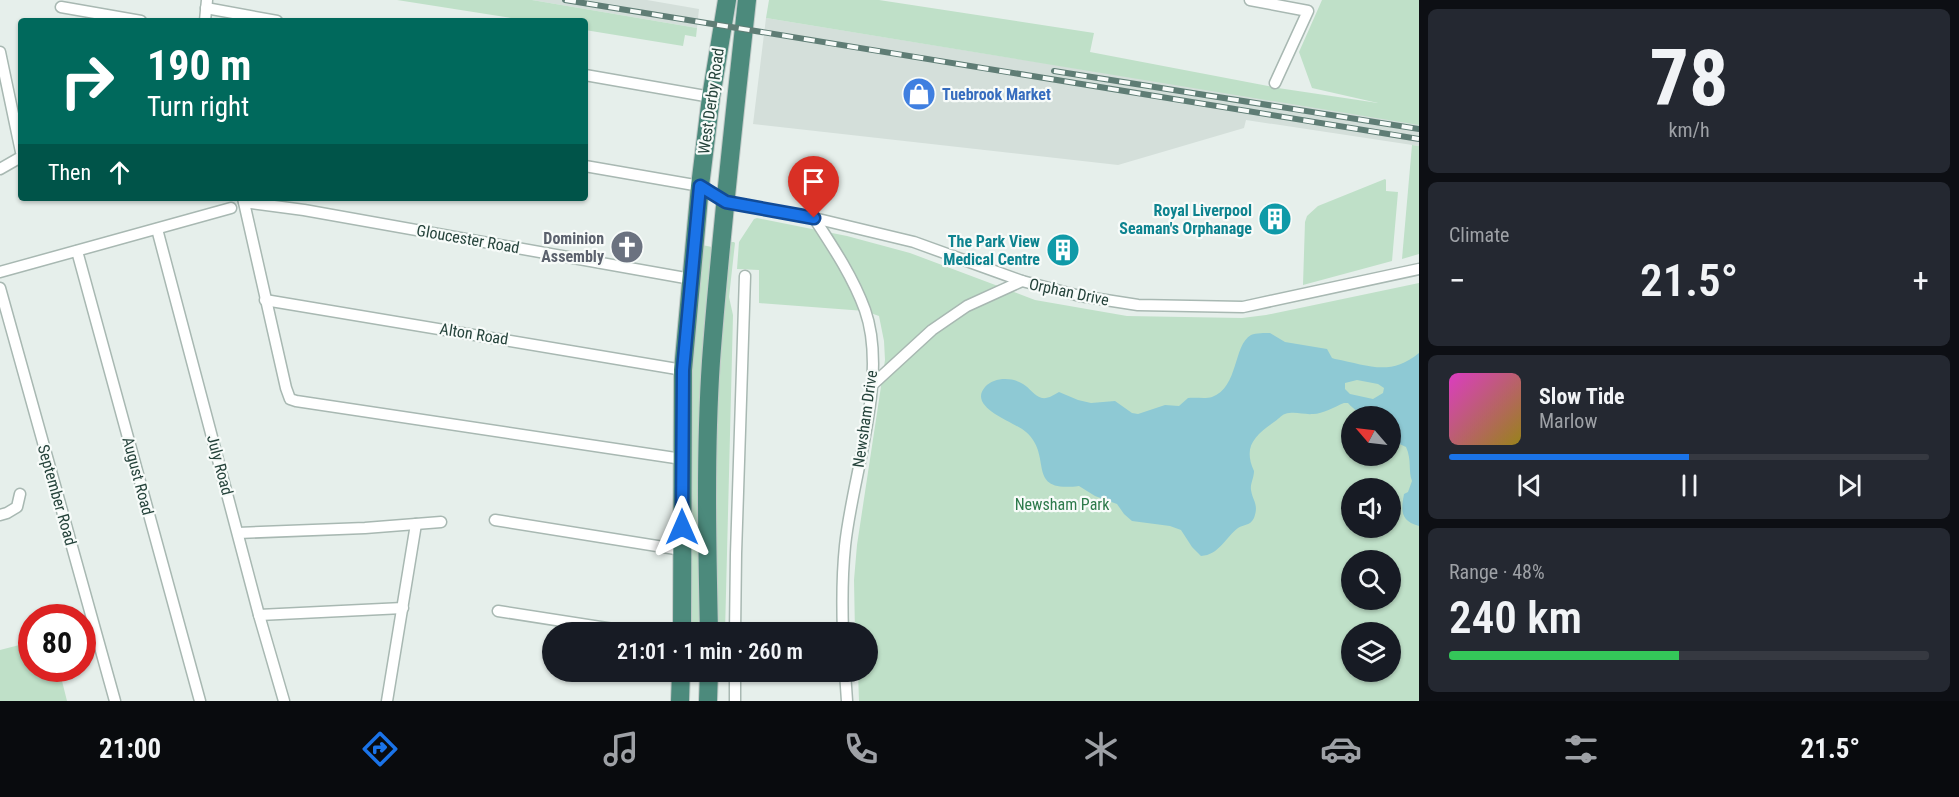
<!DOCTYPE html>
<html lang="en">
<head>
<meta charset="utf-8">
<style>
	:root { --surface:#171b24; --page:#242831; --text:#f1f3f6; --muted:#9ea1a6; --line:#363941; --accent:#1a73e8 }
	body { margin:0; font-family:"Roboto Condensed",sans-serif; background:var(--page); color:var(--text); height:100vh; display:flex; flex-direction:column; font-size:22px; white-space:nowrap }
	* { box-sizing:border-box; margin:0 }
	p { font-size:20px; color:var(--muted) }
	.icon { flex:none; width:33px; height:33px; fill:none; stroke:currentColor; stroke-width:2; stroke-linecap:round; stroke-linejoin:round }
	.map { position:relative; flex:1; overflow:hidden }
	.side { display:flex; flex-direction:column; gap:9px; padding:9px; background:#0d0f14; width:540px }
	.side>* { flex:none }
	.banner { position:absolute; left:18px; top:18px; width:570px; height:183px; border-radius:6px; box-shadow:0 2px 4px #0004; background:#00695c; color:#fff; overflow:hidden }
	.needle { width:39px; rotate:298deg }
	.fabs { position:absolute; left:1341px; top:406px; display:grid; gap:12px }
	.fabs a { display:grid; place-items:center; width:60px; height:60px; border-radius:50%; background:var(--surface); box-shadow:0 2px 4px #0004; font-size:30px }
	.speed { position:absolute; left:18px; top:604px; display:flex; gap:12px; font-size:30px; font-weight:700; text-align:center }
	.speed>* { display:grid; place-content:center; width:78px; height:78px; border-radius:50%; background:var(--surface); box-shadow:0 2px 4px #0004; line-height:1 }
	.speed .limit { border:9px solid #d22; background:#fff; color:#111 }
	.pin { position:absolute; display:grid; place-items:center; width:51px; height:51px; color:#fff; margin:-62px -26px; border-radius:50% 50% 50% 0; rotate:-45deg; box-shadow:0 0 6px #0007 }
	.pin .icon { rotate:45deg }
	.me { position:absolute; width:66px; margin:-33px; rotate:0deg; stroke-linejoin:round; filter:drop-shadow(0 0 4px #0008) }
	.turn { display:flex; align-items:center; gap:21px; height:126px; padding:0 30px; font-size:27px }
	.turn .icon { width:78px; height:78px; stroke-width:2.5 }
	.turn b { display:block; font-size:42px; line-height:51px }
	.then { display:flex; align-items:center; height:57px; padding:0 30px; background:#0003; gap:12px; font-size:22px }
	.big { font-size:45px; font-weight:600; line-height:1.1 }
	.side .tile { flex:1; display:flex; flex-direction:column; justify-content:center; gap:9px; min-width:0; padding:0 21px; border-radius:9px; background:var(--page) }
	.side .dial { align-items:center; gap:0 }
	.dial b { font-size:78px; line-height:1 }
	.song { display:flex; align-items:center; gap:18px }
	.cover { width:72px; height:72px; border-radius:9px; background:linear-gradient(135deg,hsl(310 70% 55%),hsl(50 70% 35%)) }
	.played { height:6px; border-radius:3px; background:linear-gradient(90deg,var(--accent) 50%,var(--line) 50%) }
	.keys { display:flex; justify-content:space-around; direction:ltr }
	.heat { display:flex; justify-content:space-between; align-items:center; font-size:33px; direction:ltr }
	.charge { height:9px; border-radius:4px; background:linear-gradient(90deg,#34c759 48%,var(--line) 0) }
	.trip { position:absolute; left:542px; top:622px; width:336px; height:60px; border-radius:30px; background:var(--surface); box-shadow:0 2px 4px #0004; font-weight:600; line-height:60px; text-align:center }
	.menu { display:flex; height:96px; justify-content:space-around; align-items:center; background:#090b0e; color:var(--muted) }
	.menu .icon { width:42px; height:42px }
	.menu .active { color:var(--accent) }
	.menu b { font-size:27px; color:var(--text) }
	main { display:flex; flex:1; min-height:0 }
	.map>svg:first-child { display:block }
	.built { fill:#d4dfda }
	.green { fill:#bfe0c8; fill-rule:evenodd }
	.water { fill:#8ec9d4; fill-rule:evenodd }
	.lines { fill:none; stroke-linecap:round; stroke-linejoin:round }
	.minor-casing { stroke:#a8b8b2; stroke-width:13 }
	.trunk-casing { stroke:#c2cac8; stroke-width:20 }
	.minor { stroke:#fff; stroke-width:10 }
	.trunk { stroke:#4c8a7c; stroke-width:18 }
	.rail-casing { stroke:#5f7d75; stroke-width:6 }
	.rail { stroke:#f7fbf9; stroke-width:4; stroke-dasharray:11; stroke-linecap:butt }
	.route-casing { stroke:#114b97; stroke-width:15 }
	.route { stroke:#1a73e8; stroke-width:10 }
	.labels { text-anchor:middle; dominant-baseline:central; stroke-width:4.5; stroke-linejoin:round; paint-order:stroke }
	.shop-label { font-size:16px; font-weight:bold; fill:#366cbe; stroke:#f7fbf9; text-anchor:start }
	.street-label { font-size:16px; fill:#24423a; stroke:#f7fbf9 }
	.culture-label { font-size:16px; font-weight:bold; fill:#0d838f; stroke:#f7fbf9; text-anchor:end }
	.worship-label { font-size:16px; font-weight:bold; fill:#5b616d; stroke:#f7fbf9; text-anchor:end }
	.park-label { font-size:16px; fill:#2d7a4b; stroke:#f7fbf9 }
</style>
</head>
<body>
<main>
<div class="map">
<svg width="1419" height="701" viewBox="0 0 1419 701">
	<rect width="100%" height="100%" fill="#e6efeb"/>
	<!-- built -->
	<g class="built">
		<polygon points="532,0 647,0 699,9 697,28"/>
		<polygon points="766,18 1419,124 1419,146 1246,120 1244,128 1118,165 753,124"/>
	</g>
	<!-- green -->
	<g class="green">
		<polygon points="397,0 532,0 697,28 696,37 685,35 683,46 585,30 585,21 530,21"/>
		<polygon points="769,0 879,0 1094,33 1090,52 1278,88 1378,103 1312,88 1299,52 1322,0 1419,0 1419,125 766,18"/>
		<polygon points="1412,145 1419,146 1419,254 1402,259"/>
		<polygon points="1385,179 1386,180 1386,191 1398,192 1392,261 1303,285 1305,222 1307,216 1318,206"/>
		<path d="M757,218L847,236L910,253L1035,300L1127,316L1242,318L1266,315L1419,283V701H859L858,672H867V633H855L854,580L857,545L885,360L884,341L879,316L865,311L759,303V270L737,269L739,242L754,219ZM1352,417H1390V456H1352ZM1352,489H1390V528H1352ZM1352,561H1390V600H1352ZM1352,633H1390V672H1352Z"/>
		<polygon points="727,242 734,242 735,243 729,297 733,315 725,633 717,633 713,465"/>
		<polygon points="702,245 712,247 701,605 698,627 692,627 690,565 692,380"/>
		<polygon points="31,642 32,669 59,669 67,701 0,701 0,650"/>
	</g>
	<!-- water -->
	<path class="water" d="M1270,333L1285,342L1327,349L1332,358L1335,359C1368,365 1390,377 1419,353V526C1400,521 1401,510 1404,494L1408,492L1412,481C1408,471 1412,460 1406,447L1391,440L1390,417C1373,417 1360,417 1348,403H1344C1334,407 1323,414 1313,414C1304,415 1295,411 1285,414C1281,415 1278,420 1274,422C1254,436 1243,447 1254,471C1254,478 1250,484 1251,490C1253,502 1259,504 1254,518C1250,526 1244,524 1238,528C1226,537 1219,555 1201,556L1192,547L1181,530L1170,526L1132,521L1124,514L1117,504L1095,496L1079,486C1024,493 1054,456 1026,432C1015,422 967,408 985,387C994,377 1012,377 1023,384C1030,388 1034,396 1042,398C1048,399 1054,395 1059,392L1078,400L1091,403L1115,401L1132,413L1138,414L1165,405L1179,406L1188,398C1196,397 1205,399 1212,397C1239,387 1233,345 1251,335C1256,333 1265,333 1270,333ZM1357,380L1378,384L1384,388L1383,393L1373,399L1350,394L1345,389V383Z"/>
	<g class="lines">
		<defs>
			<g id="minor">
				<polyline points="1250,0 1308,11 1275,83"/>
				<polyline points="61,7 141,21"/>
				<polyline points="206,8 277,21"/>
				<polyline points="205,21 207,0"/>
				<polyline points="0,52 21,152"/>
				<polyline points="585,75 711,97"/>
				<polyline points="585,166 700,186"/>
				<polyline points="0,169 21,157"/>
				<polyline points="243,198 286,388 290,399 296,401 682,459"/>
				<polyline points="244,202 304,210 691,279"/>
				<polyline points="726,202 814,218 914,242 1022,281 1080,296 1138,305 1243,307 1419,269"/>
				<path d="M814,218C833,247 853,277 865,310C889,378 852,476 845,546C842,575 842,604 843,633"/>
				<polyline points="157,229 259,615 284,701"/>
				<polyline points="77,251 200,701"/>
				<polyline points="0,272 231,208"/>
				<polyline points="0,288 115,701"/>
				<polyline points="265,300 683,370"/>
				<polyline points="871,386 932,330 967,306 1022,281"/>
				<polyline points="0,515 7,513 17,507 20,494"/>
				<polyline points="495,520 682,550"/>
				<polyline points="238,533 365,528 441,522"/>
				<polyline points="498,611 639,633"/>
				<polyline points="259,615 403,608"/>
				<polyline points="735,633 736,554 745,276"/>
				<polyline points="845,672 847,701"/>
				<polyline points="387,701 416,524"/>
				<polyline points="735,701 735,672"/>
			</g>
			<g id="trunk">
				<polyline points="682,633 683,370 700,186 711,97 727,0"/>
				<path d="M709,633C707,542 705,451 711,361C720,240 734,120 747,0"/>
				<polyline points="680,701 681,672"/>
				<polyline points="708,701 709,672"/>
			</g>
		</defs>
		<!-- minor casing -->
		<use href="#minor" class="minor-casing"/>
		<!-- trunk casing -->
		<use href="#trunk" class="trunk-casing"/>
		<!-- minor -->
		<use href="#minor" class="minor"/>
		<!-- trunk -->
		<use href="#trunk" class="trunk"/>
		<defs>
			<g id="rail">
				<polyline points="565,0 1419,139"/>
				<polyline points="1054,71 1419,129"/>
			</g>
		</defs>
		<!-- rail casing -->
		<use href="#rail" class="rail-casing"/>
		<!-- rail -->
		<use href="#rail" class="rail"/>
	</g>
	<g class="lines">
		<defs>
			<polyline id="route" points="682,527 683,370 700,186 726,202 814,218"/>
		</defs>
		<!-- route casing -->
		<use href="#route" class="route-casing"/>
		<!-- route -->
		<use href="#route" class="route"/>
	</g>
	<!-- icons -->
	<defs>
		<symbol id="shop-disc" viewBox="-11 -11 22 22"><circle r="9.5" fill="#3f7fe0" stroke="#f7fbf9"/><path d="M-5-2.5h2.3a2.7 3.5 0 0 1 5.4 0H5L5.5 6h-11ZM-1.5-2.5h3a1.5 2.3 0 0 0-3 0Z" fill="#fff"/></symbol>
		<symbol id="building-disc" viewBox="-11 -11 22 22"><circle r="9.5" fill="#0f9aa8" stroke="#f7fbf9"/><path d="M-4-6H4V6H1V3H-1V6H-4ZM-2.5-4.3h1.7v1.8h-1.7ZM.8-4.3h1.7v1.8H.8ZM-2.5-1h1.7V.8h-1.7ZM.8-1h1.7V.8H.8Z" fill="#fff"/></symbol>
		<symbol id="church-disc" viewBox="-11 -11 22 22"><circle r="9.5" fill="#6b7280" stroke="#f7fbf9"/><path d="M-1.2-6h2.4v3.5h3.3v2.4h-3.3V6h-2.4V-.1h-3.3v-2.4h3.3Z" fill="#fff"/></symbol>
	</defs>
	<g fill-rule="evenodd">
		<use href="#shop-disc" x="900" y="75" width="38" height="38"/>
		<use href="#building-disc" x="1256" y="200" width="38" height="38"/>
		<use href="#church-disc" x="608" y="228" width="38" height="38"/>
		<use href="#building-disc" x="1044" y="231" width="38" height="38"/>
	</g>
	<g class="labels">
		<!-- shop labels -->
		<g class="shop-label">
			<text x="942" y="94">Tuebrook Market</text>
		</g>
		<!-- street labels -->
		<g class="street-label">
			<text transform="translate(711 101) rotate(-82)">West Derby Road</text>
			<text transform="translate(468 239) rotate(10)">Gloucester Road</text>
			<text transform="translate(1069 292) rotate(12)">Orphan Drive</text>
			<text transform="translate(474 334) rotate(9)">Alton Road</text>
			<text transform="translate(865 419) rotate(-82)">Newsham Drive</text>
			<text transform="translate(220 465) rotate(75)">July Road</text>
			<text transform="translate(138 476) rotate(75)">August Road</text>
			<text transform="translate(57 495) rotate(74)">September Road</text>
		</g>
		<!-- culture labels -->
		<g class="culture-label">
			<text x="1252" y="210">Royal Liverpool<tspan x="1252" dy="18">Seaman's Orphanage</tspan></text>
			<text x="1040" y="241">The Park View<tspan x="1040" dy="18">Medical Centre</tspan></text>
		</g>
		<!-- worship labels -->
		<g class="worship-label">
			<text x="604" y="238">Dominion<tspan x="604" dy="18">Assembly</tspan></text>
		</g>
		<!-- park labels -->
		<g class="park-label">
			<text x="1062" y="504">Newsham Park</text>
		</g>
	</g>
</svg>
<div class="fabs">
<a><svg class="needle" viewBox="-14 -14 28 28"><path d="M0-13l5 13h-10z" fill="#e53935"/><path d="M0 13l5-13h-10z" fill="#9ea1a6"/></svg></a>
<a><svg class="icon" aria-label="sound" viewBox="0 0 24 24"><path d="M4 9h4l5-4v14l-5-4H4zM17 9q2 3 0 6"/></svg></a>
<a><svg class="icon" aria-label="search" viewBox="0 0 24 24"><circle cx="10" cy="10" r="6"/><path d="M15 15l6 6"/></svg></a>
<a><svg class="icon" aria-label="layers" viewBox="0 0 24 24"><path d="M12 4l9 5-9 5-9-5zM3 14l9 5 9-5"/></svg></a>
</div>
<div class="speed"><div class="limit">80</div></div>
<div class="pin" style="left:814px;top:218px;background:#d93025"><svg class="icon" aria-label="arrive" viewBox="0 0 24 24"><path d="M6 21V4h12l-3 4 3 4H6"/></svg></div>
<svg class="me" style="left:682px;top:527px" viewBox="-20 -20 40 40"><path d="M0-17L14 15 0 8-14 15z" fill="#1a73e8" stroke="#fff" stroke-width="4"/></svg>
<div class="trip">21:01 · 1 min · 260 m</div>
<div class="banner">
<div class="turn"><svg class="icon" aria-label="right" viewBox="0 0 24 24"><path d="M7 20v-9h11M14 6l5 5-5 5"/></svg><div><b>190 m</b>Turn right</div></div>
<div class="then">Then<svg class="icon" aria-label="ahead" viewBox="0 0 24 24"><path d="M12 20V5M6 11l6-6 6 6"/></svg></div>
</div>
</div>
<section class="side">
<div class="tile dial"><b>78</b><p>km/h</p></div>
<div class="tile"><p>Climate</p>
<div class="heat"><a>−</a><b class="big">21.5°</b><a>+</a></div>
</div>
<div class="tile">
<div class="song"><i class="cover"></i><div><b>Slow Tide</b><p>Marlow</p></div></div>
<div class="played"></div>
<div class="keys"><svg class="icon" aria-label="previous" viewBox="0 0 24 24"><path d="M18 5L8 12l10 7zM5 5v14"/></svg><svg class="icon" aria-label="pause" viewBox="0 0 24 24"><path d="M8 5v14M16 5v14"/></svg><svg class="icon" aria-label="next" viewBox="0 0 24 24"><path d="M6 5l10 7-10 7zM19 5v14"/></svg></div>
</div>
<div class="tile"><p>Range · 48%</p><b class="big">240 km</b><div class="charge"></div></div>
</section>
</main>
<nav class="menu">
<b>21:00</b>
<svg class="icon active" aria-label="directions" viewBox="0 0 24 24"><path d="M12 3l9 9-9 9-9-9zM9 14v-3h6M13 9l2 2-2 2"/></svg>
<svg class="icon" aria-label="music" viewBox="0 0 24 24"><path d="M9 18V5l10-2v13"/><circle cx="6" cy="18" r="3"/><circle cx="16" cy="16" r="3"/></svg>
<svg class="icon" aria-label="phone" viewBox="0 0 24 24"><path d="M5 4h4l2 5-3 2q2 4 5 5l2-3 5 2v4C11 20 4 13 5 4z"/></svg>
<svg class="icon" aria-label="climate" viewBox="0 0 24 24"><path d="M12 3v18M4 7l16 10M4 17L20 7"/></svg>
<svg class="icon" aria-label="car" viewBox="0 0 24 24"><path d="M5 17H2v-5l4-1 3-4h7l3 4 3 1v5h-3M9 17h6M6 11h13"/><circle cx="7" cy="17" r="2"/><circle cx="17" cy="17" r="2"/></svg>
<svg class="icon" aria-label="filters" viewBox="0 0 24 24"><path d="M4 7h16M4 17h16"/><circle cx="9" cy="7" r="2"/><circle cx="15" cy="17" r="2"/></svg>
<b>21.5°</b>
</nav>
</body>
</html>
